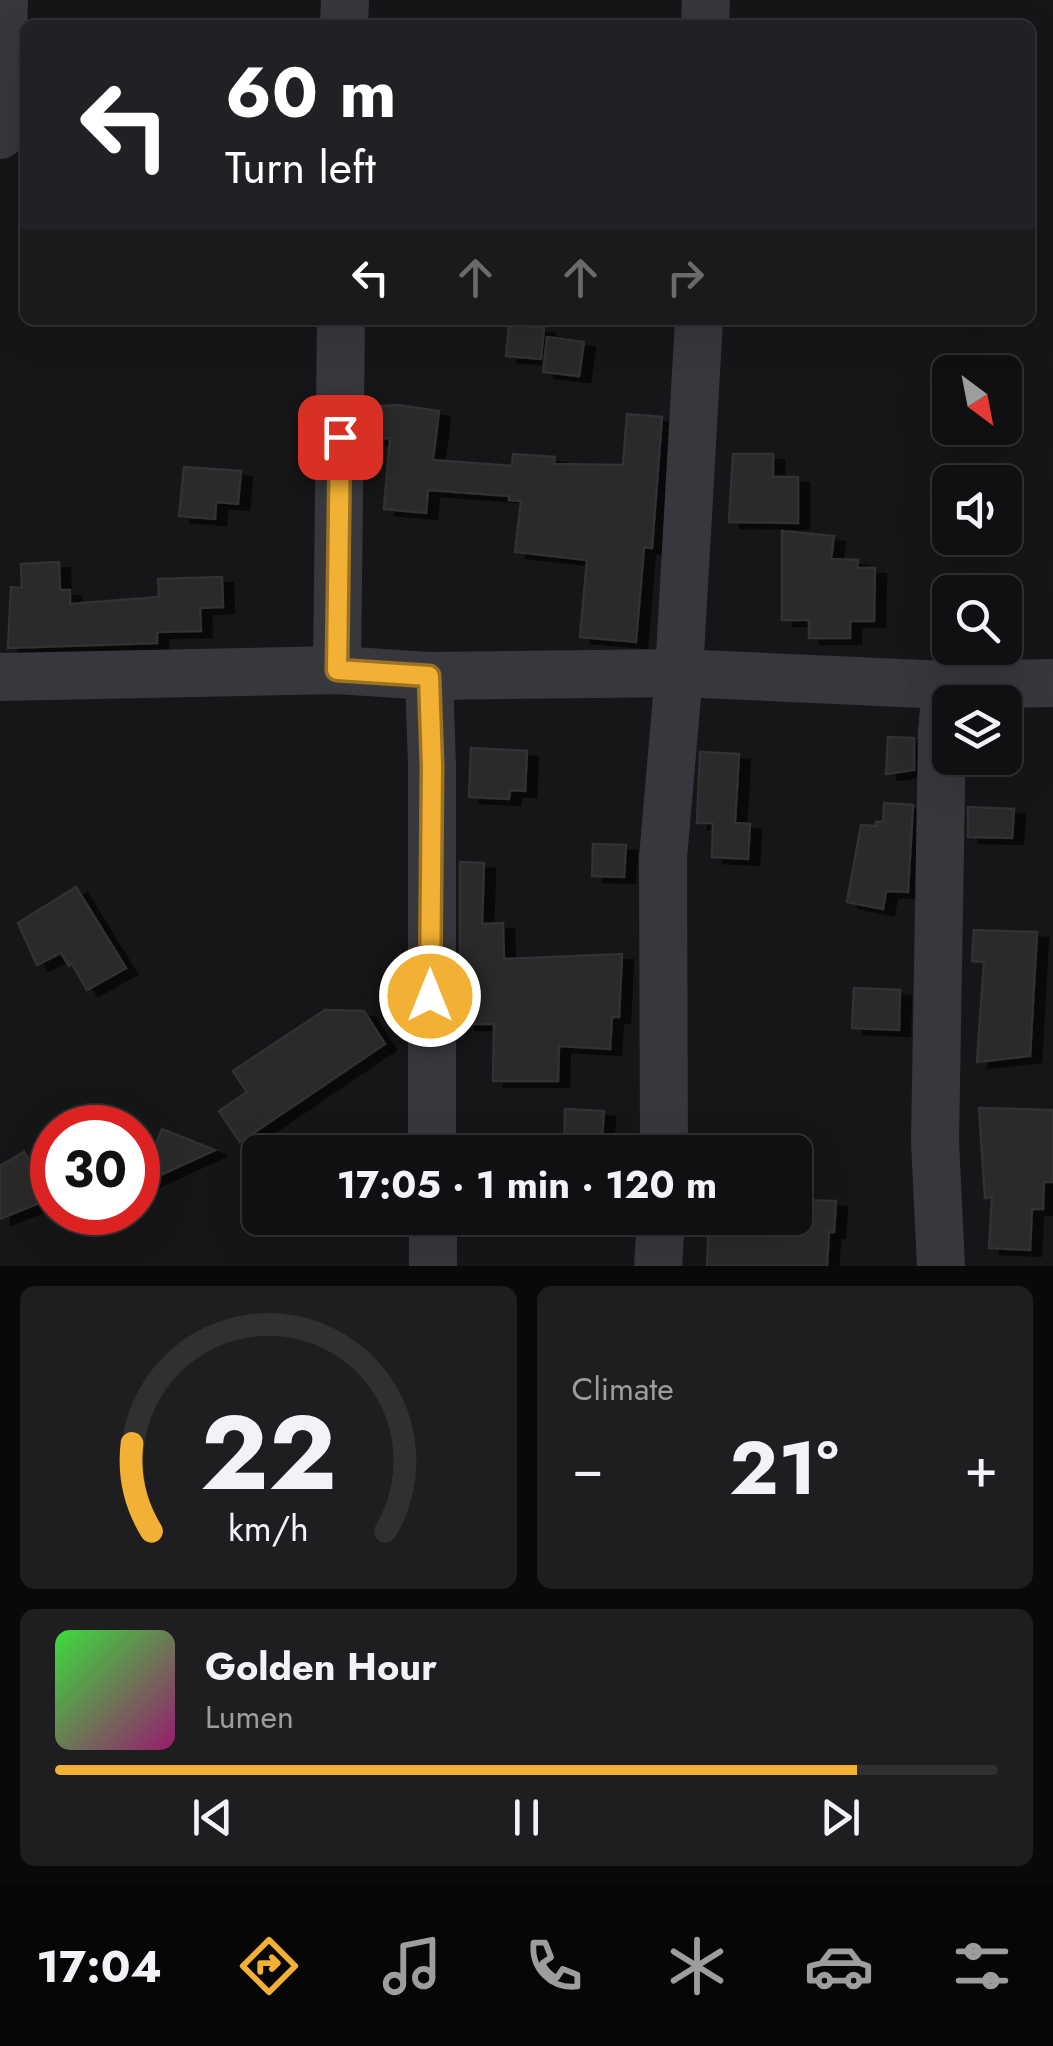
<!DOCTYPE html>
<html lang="en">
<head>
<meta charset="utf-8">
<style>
	:root { --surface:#101012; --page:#1e1e20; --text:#f1f3f6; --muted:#9c9d9f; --line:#303032; --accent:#f2b134 }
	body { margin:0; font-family:Jost,sans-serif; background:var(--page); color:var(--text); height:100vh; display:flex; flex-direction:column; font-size:38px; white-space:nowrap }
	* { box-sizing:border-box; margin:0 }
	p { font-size:32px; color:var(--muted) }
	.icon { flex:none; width:55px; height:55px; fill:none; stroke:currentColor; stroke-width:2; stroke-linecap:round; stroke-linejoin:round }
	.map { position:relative; height:1266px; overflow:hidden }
	.details { display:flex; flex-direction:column; gap:20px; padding:20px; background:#09090a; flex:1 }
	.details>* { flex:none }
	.banner { position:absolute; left:20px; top:20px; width:1015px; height:305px; border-radius:15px; box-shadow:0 10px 40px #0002,0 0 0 2px var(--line); background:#202124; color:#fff; overflow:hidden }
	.needle { width:65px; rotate:148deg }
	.buttons { position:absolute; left:932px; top:355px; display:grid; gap:20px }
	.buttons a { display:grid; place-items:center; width:90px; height:90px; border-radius:15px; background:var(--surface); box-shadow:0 10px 40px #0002,0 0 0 2px var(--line); font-size:50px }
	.speed { position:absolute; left:30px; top:1105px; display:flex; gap:20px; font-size:50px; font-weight:700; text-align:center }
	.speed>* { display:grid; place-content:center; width:130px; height:130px; border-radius:50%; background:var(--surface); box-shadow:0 10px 40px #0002,0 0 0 2px var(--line); line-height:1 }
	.speed .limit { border:15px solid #d22; background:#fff; color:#111 }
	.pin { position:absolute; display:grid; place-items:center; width:85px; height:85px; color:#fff; margin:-42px; border-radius:20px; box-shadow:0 5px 15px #0006 }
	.me { position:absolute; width:110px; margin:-55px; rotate:0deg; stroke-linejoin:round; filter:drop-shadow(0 0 8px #0008) }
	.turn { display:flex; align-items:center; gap:35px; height:210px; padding:0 40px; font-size:45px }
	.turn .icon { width:130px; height:130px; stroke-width:2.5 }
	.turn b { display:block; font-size:70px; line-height:85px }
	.lanes { display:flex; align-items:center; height:95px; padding:0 40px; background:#0003; justify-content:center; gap:50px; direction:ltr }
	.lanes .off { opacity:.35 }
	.big { font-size:75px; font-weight:700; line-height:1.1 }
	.details .widget { flex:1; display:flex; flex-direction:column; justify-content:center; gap:15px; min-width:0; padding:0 35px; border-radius:15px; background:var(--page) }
	.details .dial { align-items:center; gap:0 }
	.dial svg { height:260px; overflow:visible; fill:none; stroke:var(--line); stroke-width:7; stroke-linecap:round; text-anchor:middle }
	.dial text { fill:var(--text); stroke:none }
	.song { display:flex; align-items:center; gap:30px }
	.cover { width:120px; height:120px; border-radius:15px; background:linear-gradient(135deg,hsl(120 70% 55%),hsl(320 70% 35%)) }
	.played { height:10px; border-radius:5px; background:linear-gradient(90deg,var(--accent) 85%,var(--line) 85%) }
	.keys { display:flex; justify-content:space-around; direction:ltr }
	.heat { display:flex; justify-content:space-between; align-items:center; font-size:55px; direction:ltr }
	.details .tiles { flex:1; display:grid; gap:20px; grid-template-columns:1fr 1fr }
	.widget:last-child { grid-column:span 2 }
	.trip { position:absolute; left:242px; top:1135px; width:570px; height:100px; border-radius:15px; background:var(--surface); box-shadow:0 10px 40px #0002,0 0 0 2px var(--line); font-weight:700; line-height:100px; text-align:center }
	.dock { display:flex; height:160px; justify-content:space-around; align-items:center; background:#060607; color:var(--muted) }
	.dock .icon { width:70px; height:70px }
	.dock .current { color:var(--accent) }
	.dock b { font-size:45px; color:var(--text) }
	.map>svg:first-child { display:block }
	.building { fill:#29292c; stroke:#303034; stroke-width:2.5; filter:url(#shadow) }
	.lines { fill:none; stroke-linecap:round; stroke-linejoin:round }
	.street { stroke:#37383d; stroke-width:48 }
	.route-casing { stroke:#9d7322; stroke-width:25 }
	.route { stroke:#f2b134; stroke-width:18 }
</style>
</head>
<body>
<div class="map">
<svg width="1053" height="1266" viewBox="0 0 1053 1266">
	<defs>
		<filter id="shadow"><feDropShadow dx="11" dy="6" stdDeviation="0" flood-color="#0009"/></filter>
	</defs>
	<rect width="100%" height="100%" fill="#161618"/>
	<!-- building -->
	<g class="building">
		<polygon points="509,325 544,328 541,359 506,356"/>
		<polygon points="547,337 584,342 579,376 543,372"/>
		<polygon points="397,405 439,411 433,460 512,466 513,454 555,457 554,464 623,465 627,414 662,417 652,548 644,547 636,642 580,637 587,560 515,552 521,501 509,500 509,496 428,490 426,513 384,509 390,438 367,440 368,407"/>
		<polygon points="733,454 773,454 773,477 798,477 798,523 729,522"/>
		<polygon points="184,467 241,471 238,504 216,502 215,519 179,516"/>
		<polygon points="782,531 834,536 831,559 858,560 857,568 875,568 874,621 850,621 850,638 809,638 809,620 782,620"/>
		<polygon points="59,562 60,590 70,590 70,604 159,597 158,579 222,577 223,607 200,608 201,631 157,632 157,643 8,648 11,587 22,588 21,564"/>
		<polygon points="888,737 914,738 914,770 886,774"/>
		<polygon points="471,748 527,751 525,791 510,790 509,799 469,797"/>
		<polygon points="700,752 739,754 735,823 750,824 748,859 712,857 713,823 697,823"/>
		<polygon points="884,803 913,805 908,892 886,891 883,909 847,902 861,825 876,826 876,822 883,822"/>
		<polygon points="968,807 1014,809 1012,838 968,837"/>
		<polygon points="593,844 626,845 624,877 592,876"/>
		<polygon points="460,862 484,863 482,924 503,923 504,959 622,954 619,1017 612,1017 610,1049 559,1046 558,1081 493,1081 494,1024 464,1024 460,961"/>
		<polygon points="76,887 126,968 87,990 72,964 69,966 61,953 37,965 18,923"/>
		<polygon points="974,930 1037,932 1030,1056 977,1062 984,962 972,961"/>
		<polygon points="854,988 900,990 899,1030 852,1028"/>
		<polygon points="325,1010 364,1011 385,1044 240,1142 219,1111 247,1092 233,1071"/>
		<polygon points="979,1108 1053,1110 1053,1182 1044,1182 1043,1209 1032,1209 1030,1250 989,1248 992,1197 985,1198"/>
		<polygon points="565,1109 604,1111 601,1152 564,1152"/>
		<polygon points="162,1129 215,1150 139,1185"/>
		<polygon points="24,1152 35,1170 40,1167 52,1189 52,1198 0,1219 0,1166"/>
		<polygon points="801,1200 836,1201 834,1232 829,1232 827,1266 707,1266 709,1218 800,1218"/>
	</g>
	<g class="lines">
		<!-- street -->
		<g class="street">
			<polyline points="344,25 345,0"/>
			<polyline points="705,25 706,0"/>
			<polyline points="0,135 4,0"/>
			<polyline points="337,670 341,320"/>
			<polyline points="429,676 432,766 432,1152"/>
			<polyline points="0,677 337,670 429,676 679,673 946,685 1053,683"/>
			<polyline points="664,1152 663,858 679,673 699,320"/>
			<polyline points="433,1218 433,1266"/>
			<polyline points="658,1266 661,1218"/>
			<polyline points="941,1266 935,1142 942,732 946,685"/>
		</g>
	</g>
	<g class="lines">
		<defs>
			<polyline id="route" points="340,437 337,670 429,676 432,766 430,996"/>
		</defs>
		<!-- route casing -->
		<use href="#route" class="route-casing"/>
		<!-- route -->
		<use href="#route" class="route"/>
	</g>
</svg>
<div class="buttons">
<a><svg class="needle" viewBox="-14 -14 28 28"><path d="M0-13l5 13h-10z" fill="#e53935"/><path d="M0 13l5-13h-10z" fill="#9c9d9f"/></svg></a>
<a><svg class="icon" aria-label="sound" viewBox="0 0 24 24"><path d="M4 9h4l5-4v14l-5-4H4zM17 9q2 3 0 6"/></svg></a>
<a><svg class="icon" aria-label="search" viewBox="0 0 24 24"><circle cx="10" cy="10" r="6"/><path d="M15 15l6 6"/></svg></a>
<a><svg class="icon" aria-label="layers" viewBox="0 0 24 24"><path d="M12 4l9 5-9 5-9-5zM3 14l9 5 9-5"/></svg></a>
</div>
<div class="speed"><div class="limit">30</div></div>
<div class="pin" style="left:340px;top:437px;background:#d93025"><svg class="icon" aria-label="arrive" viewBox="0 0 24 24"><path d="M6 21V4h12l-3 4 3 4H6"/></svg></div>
<svg class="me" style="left:430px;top:996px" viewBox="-20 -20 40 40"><circle r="17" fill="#f2b134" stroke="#fff" stroke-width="3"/><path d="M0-11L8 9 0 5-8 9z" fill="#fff"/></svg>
<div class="trip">17:05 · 1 min · 120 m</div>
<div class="banner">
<div class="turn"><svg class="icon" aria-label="left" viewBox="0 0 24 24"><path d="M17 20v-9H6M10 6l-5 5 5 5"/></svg><div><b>60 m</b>Turn left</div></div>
<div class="lanes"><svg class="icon" aria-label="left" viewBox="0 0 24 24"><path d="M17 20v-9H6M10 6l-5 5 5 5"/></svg><svg class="icon off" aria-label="ahead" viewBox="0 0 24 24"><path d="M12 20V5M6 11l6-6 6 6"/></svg><svg class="icon off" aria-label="ahead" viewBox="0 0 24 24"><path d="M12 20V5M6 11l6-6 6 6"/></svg><svg class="icon off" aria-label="right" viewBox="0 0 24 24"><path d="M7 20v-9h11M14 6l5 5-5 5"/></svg></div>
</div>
</div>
<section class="details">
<div class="tiles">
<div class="widget dial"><svg viewBox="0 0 100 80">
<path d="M14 69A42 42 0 1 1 86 69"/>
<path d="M14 69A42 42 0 0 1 8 42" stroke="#f2b134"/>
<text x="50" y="56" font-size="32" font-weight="700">22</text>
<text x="50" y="72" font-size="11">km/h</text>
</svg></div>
<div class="widget"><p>Climate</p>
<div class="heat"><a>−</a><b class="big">21°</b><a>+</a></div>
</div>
<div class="widget">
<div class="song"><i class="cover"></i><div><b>Golden Hour</b><p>Lumen</p></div></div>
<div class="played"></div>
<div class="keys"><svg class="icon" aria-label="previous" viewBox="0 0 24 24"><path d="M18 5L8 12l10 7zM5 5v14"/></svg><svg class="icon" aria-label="pause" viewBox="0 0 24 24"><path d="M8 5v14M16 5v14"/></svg><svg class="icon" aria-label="next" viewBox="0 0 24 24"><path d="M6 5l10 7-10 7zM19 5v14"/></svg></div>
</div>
</div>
</section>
<nav class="dock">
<b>17:04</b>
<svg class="icon current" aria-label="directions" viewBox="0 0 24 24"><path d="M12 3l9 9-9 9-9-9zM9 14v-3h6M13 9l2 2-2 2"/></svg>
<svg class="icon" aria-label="music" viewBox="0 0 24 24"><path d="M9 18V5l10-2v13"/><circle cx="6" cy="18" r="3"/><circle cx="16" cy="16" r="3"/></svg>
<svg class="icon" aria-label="phone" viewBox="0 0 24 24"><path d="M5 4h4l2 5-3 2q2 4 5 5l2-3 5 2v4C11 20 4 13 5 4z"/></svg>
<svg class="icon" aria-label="climate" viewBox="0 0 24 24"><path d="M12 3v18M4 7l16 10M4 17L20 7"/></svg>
<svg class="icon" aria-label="car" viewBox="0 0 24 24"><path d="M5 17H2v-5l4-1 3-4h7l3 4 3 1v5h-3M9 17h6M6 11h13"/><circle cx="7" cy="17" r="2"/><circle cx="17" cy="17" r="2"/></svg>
<svg class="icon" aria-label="filters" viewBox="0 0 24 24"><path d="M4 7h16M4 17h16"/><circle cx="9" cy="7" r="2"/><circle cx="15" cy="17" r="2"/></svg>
</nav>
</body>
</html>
